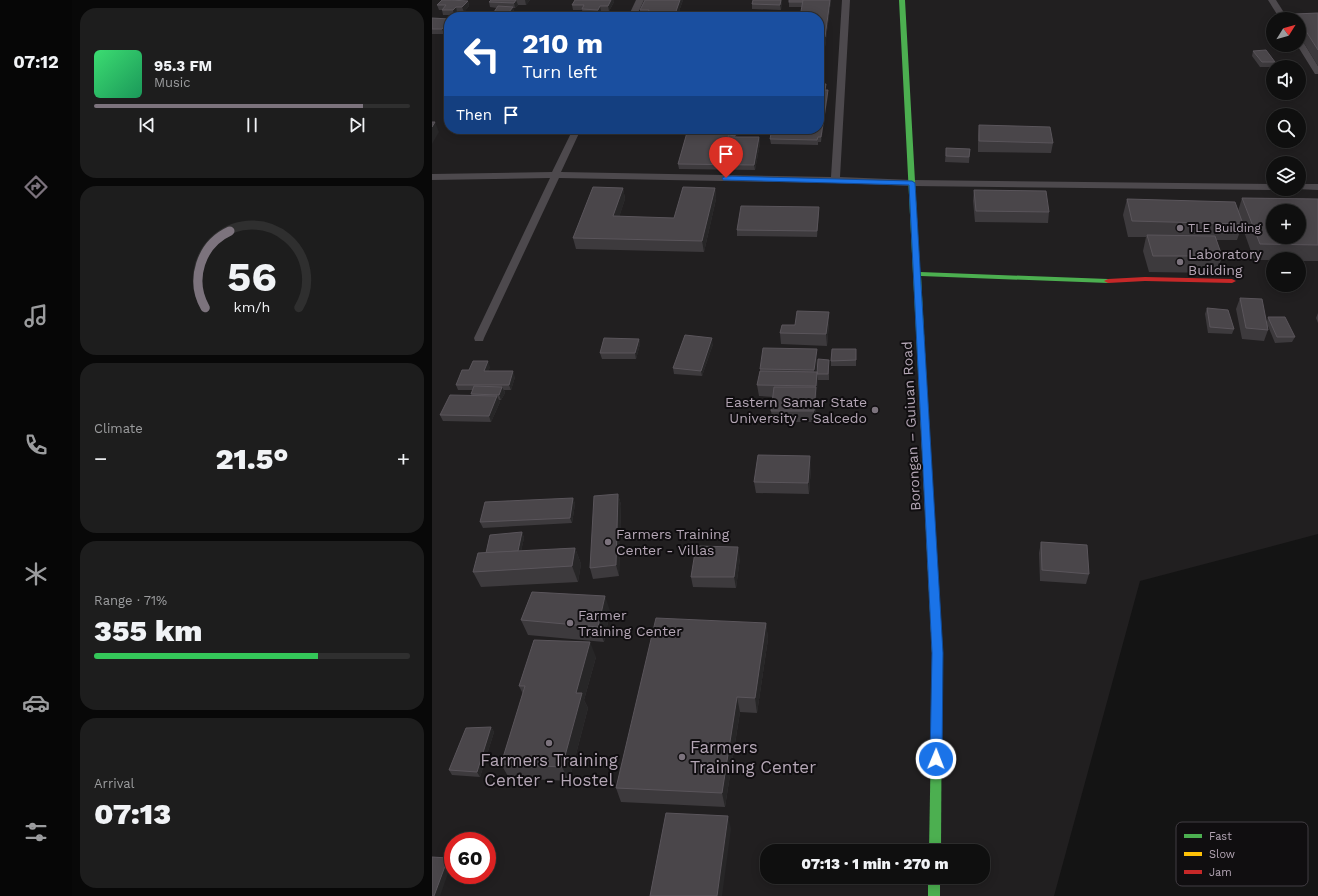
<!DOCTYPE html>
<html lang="en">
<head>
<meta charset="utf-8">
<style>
	:root { --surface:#0f0f0f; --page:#1d1d1d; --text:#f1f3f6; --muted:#9b9c9e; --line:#2f2f2f; --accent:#7c737d }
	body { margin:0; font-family:"Work Sans",sans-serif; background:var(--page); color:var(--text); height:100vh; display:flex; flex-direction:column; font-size:15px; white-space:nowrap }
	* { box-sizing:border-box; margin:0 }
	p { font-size:13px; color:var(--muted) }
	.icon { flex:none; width:22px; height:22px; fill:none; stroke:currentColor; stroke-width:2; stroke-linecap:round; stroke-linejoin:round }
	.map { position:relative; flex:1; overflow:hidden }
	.side { display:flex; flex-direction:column; gap:8px; padding:8px; background:#080808; width:360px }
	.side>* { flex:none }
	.top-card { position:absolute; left:12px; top:12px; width:380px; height:122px; border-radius:16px; box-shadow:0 2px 10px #0003,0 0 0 1px var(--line); background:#1a4fa0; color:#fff; overflow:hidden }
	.needle { width:26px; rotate:53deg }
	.buttons { position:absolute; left:834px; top:12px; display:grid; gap:8px }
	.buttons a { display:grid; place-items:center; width:40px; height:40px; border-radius:50%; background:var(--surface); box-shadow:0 2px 10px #0003,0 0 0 1px var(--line); font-size:20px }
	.speed { position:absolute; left:12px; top:832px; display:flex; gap:8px; font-size:20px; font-weight:700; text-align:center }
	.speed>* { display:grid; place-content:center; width:52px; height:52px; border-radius:50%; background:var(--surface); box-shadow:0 2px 10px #0003,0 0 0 1px var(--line); line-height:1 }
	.speed .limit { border:6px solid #d22; background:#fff; color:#111 }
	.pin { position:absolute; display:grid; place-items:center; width:34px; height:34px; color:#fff; margin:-41px -17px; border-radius:50% 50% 50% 0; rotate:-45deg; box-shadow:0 0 4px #0007 }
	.pin .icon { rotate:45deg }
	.me { position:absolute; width:44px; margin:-22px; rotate:1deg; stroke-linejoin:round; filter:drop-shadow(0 0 3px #0008) }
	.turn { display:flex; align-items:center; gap:14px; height:84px; padding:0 12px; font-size:18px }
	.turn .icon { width:52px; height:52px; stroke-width:2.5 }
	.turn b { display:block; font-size:28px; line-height:34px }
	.then { display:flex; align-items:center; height:38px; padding:0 12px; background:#0003; gap:8px; font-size:15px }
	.big { font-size:30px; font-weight:800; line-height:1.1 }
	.side .widget { flex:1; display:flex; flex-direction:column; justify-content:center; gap:6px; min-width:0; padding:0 14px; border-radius:16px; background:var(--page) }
	.side .dial { align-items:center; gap:0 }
	.dial svg { height:104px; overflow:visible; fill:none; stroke:var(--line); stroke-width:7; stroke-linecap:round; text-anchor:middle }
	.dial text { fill:var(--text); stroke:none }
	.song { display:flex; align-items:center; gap:12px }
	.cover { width:48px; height:48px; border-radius:6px; background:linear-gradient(135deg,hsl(140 70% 55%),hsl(150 70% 35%)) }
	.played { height:4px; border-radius:2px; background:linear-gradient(90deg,var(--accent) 85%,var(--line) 85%) }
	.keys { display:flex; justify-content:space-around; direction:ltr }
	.heat { display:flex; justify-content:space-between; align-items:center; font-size:22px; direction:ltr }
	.charge { height:6px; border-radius:3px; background:linear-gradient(90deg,#34c759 71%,var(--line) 0) }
	.trip { position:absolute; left:328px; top:844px; width:230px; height:40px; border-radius:16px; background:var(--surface); box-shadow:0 2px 10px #0003,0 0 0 1px var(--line); font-weight:800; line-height:40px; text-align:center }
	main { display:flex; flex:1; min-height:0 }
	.tabs { display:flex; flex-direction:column; width:72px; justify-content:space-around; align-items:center; background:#060606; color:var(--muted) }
	.tabs .icon { width:28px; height:28px }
	.tabs .current { color:var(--accent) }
	.tabs b { font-size:18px; color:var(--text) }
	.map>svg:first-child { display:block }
	.built { fill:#211f20; fill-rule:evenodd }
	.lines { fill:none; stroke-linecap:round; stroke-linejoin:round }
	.lane { fill:#4d494d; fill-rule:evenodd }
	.fast { fill:#4caf50; fill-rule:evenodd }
	.slow { fill:#ffc107; fill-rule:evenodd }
	.jam { fill:#c62828; fill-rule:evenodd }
	.wall { fill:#3d3a3d }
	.shaded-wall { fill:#272627 }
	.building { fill:#4a464a; stroke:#5a555b; fill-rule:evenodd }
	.route { fill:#1a73e8; stroke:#114b97 }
	.poi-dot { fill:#7c737d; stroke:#100e10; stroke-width:1.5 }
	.labels { text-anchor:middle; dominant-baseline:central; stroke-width:4; stroke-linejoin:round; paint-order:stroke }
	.far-poi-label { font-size:12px; fill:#b4a6b5; stroke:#100e10; text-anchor:start }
	.poi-label { font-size:14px; fill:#b4a6b5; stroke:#100e10; text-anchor:start }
	.street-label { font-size:14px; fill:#b4a6b5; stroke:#100e10 }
	.near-poi-label { font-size:17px; fill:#b4a6b5; stroke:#100e10; text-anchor:start }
	.key { fill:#100e10; stroke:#413c42; stroke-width:1 }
	.key-label { font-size:11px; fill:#b4a6b5 }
</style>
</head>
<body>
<main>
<nav class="tabs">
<b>07:12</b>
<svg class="icon current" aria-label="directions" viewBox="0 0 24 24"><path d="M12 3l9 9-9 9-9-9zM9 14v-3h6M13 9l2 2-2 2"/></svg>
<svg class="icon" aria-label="music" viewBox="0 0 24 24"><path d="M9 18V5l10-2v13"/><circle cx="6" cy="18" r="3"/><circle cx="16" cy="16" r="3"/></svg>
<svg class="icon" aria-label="phone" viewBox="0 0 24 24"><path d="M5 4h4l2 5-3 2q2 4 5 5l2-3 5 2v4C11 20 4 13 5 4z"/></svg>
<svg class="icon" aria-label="climate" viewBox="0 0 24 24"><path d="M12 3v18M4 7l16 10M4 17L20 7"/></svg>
<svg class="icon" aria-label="car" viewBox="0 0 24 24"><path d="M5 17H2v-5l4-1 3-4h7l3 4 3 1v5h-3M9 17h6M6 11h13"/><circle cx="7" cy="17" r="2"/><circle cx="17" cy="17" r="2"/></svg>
<svg class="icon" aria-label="filters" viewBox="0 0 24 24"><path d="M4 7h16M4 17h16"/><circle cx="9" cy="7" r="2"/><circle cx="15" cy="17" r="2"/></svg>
</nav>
<section class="side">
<div class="widget">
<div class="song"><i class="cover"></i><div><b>95.3 FM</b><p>Music</p></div></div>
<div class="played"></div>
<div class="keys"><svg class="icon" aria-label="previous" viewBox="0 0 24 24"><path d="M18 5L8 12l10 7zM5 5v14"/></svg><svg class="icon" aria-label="pause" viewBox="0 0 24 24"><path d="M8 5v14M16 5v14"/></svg><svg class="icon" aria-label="next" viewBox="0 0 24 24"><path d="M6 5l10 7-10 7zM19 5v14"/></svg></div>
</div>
<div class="widget dial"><svg viewBox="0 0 100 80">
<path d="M14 69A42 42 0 1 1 86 69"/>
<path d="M14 69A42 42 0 0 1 33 10" stroke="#7c737d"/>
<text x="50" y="56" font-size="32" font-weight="700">56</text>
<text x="50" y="72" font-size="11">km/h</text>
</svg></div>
<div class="widget"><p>Climate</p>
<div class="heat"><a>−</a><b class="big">21.5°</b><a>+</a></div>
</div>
<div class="widget"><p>Range · 71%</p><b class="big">355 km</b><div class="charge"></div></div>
<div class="widget"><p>Arrival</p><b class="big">07:13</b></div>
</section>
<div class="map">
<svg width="886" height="896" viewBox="0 0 886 896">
	<rect width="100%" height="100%" fill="#141414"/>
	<!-- built -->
	<path class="built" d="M0,0H886V534L708,581L622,896H0ZM17,17H387V129H17ZM841,19H867V45H841ZM841,67H867V93H841ZM841,115H867V141H841ZM841,163H867V189H841ZM841,211H867V237H841ZM841,259H867V285H841ZM21,841H55V875H21ZM335,851H551V877H335Z"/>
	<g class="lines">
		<!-- lane -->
		<g class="lane">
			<polygon points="204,0 212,0 204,17 196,17"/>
			<polygon points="410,0 418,0 408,177 480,180 841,184 841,189 844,189 841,190 480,186 403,183 127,178 52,338 51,341 43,341 42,338 118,178 0,180 0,174 120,172 141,129 149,129 129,172 399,177"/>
			<polygon points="836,0 844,0 856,19 848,19"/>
			<polygon points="867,40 870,40 886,66 886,74 883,74 865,45 867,45"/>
			<polygon points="867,184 886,184 886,190 864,189 867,189"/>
		</g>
		<!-- fast -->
		<g class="fast">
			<polygon points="467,0 473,0 488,272 676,279 680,281 676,283 489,276 494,371 490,374 486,371"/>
			<polygon points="505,675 509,677 510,680 509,851 497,851 500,680 501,677"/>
			<rect x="496" y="877" width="12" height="19"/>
		</g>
		<!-- slow -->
		<polygon class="slow" points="490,368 494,371 510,653 510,680 509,683 505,685 501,683 500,680 500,653 486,371"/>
		<!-- jam -->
		<polygon class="jam" points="713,277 800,279 804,281 800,283 713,281 676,283 672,281 676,279"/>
	</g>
	<!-- wall -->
	<g class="wall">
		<polygon points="59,0 98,0 94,5 86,5 83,8 81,8 82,12 78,17 60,17 60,15 65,8 58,7 57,2"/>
		<polygon points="143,0 182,0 182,2 177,11 169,11 167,15 151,14 150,10 141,10 140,5"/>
		<polygon points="213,0 251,0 245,17 215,17 215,15 209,15 208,10"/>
		<polygon points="350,0 349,10 320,9 320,4"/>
		<polygon points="357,0 399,0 393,47 387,47 387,17 370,7 357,7"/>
		<polygon points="36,1 37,6 32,12 25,12 22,15 11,15 10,10 7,10 5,5"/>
		<polygon points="886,13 886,66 867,35 867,19 861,19 863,14"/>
		<polygon points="0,18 17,19 17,27 12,34 0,34"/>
		<polygon points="821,51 843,62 841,67 828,67 820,56"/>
		<polygon points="394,90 396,95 389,142 386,142 386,145 339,144 338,139"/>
		<polygon points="547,125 621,143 619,153 546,152 546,135"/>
		<polygon points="256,129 306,129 305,137 327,137 328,143 323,170 247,169 246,164"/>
		<polygon points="514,148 538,149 537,163 513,162"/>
		<polygon points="191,188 193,199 187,217 242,218 283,188 284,199 272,252 144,249 141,238"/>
		<polygon points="542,190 617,212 616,223 543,222 541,201"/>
		<polygon points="810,198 886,199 886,261 867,261 867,259 841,259 841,260 822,260 810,226 805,240 784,240 790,256 785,273 717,272 711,251 714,237 696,237 691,215 695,199 806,211"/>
		<polygon points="387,212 385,237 305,236 305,230"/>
		<polygon points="808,298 835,322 836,317 863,337 860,342 843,343 836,326 836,330 832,341 810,339 804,309"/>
		<polygon points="775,308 802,329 800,334 776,333 773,314"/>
		<polygon points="397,312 397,323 395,346 349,344 348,333 363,325"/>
		<polygon points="886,313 886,323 884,318"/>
		<polygon points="207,339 208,344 204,359 170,359 168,353"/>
		<polygon points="281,344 270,376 242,374 241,368"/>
		<polygon points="385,349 385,361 384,372 397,365 397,380 385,380 383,422 341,422 339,411 341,397 327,396 325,385 328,371 328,369"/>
		<polygon points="424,349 424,366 399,366 399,361"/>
		<polygon points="58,367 56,371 83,377 79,390 72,390 73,393 69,400 67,400 68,402 59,422 11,421 8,415 40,395 39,394 41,390 26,390 24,385 37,370"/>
		<polygon points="379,468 377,494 324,493 322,482"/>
		<polygon points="186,494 189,505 187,576 161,579 158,568"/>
		<polygon points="141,498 143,504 140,523 51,528 48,522"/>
		<polygon points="90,532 92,538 89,551 143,548 149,564 146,582 49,587 41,572 54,553"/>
		<polygon points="609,542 657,574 654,584 608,581 607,553"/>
		<polygon points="308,558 304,588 261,587 259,577"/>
		<polygon points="178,611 172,642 96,635 89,620"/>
		<polygon points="334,623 336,639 325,713 308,712 293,807 189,802 184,788"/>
		<polygon points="164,657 152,700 156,708 137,781 77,778 69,764 91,694 87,686"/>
		<polygon points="59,727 62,732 48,777 20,775 17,770"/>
	</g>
	<!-- shaded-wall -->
	<g class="shaded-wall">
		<polygon points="84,0 86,5 83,8 82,3"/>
		<polygon points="93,0 98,0 94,5"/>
		<polygon points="179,0 182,0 182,2 177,11 176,6"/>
		<polygon points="248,0 251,0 245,17 242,17"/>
		<polygon points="349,0 350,0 349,10 348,5"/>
		<polygon points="398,0 399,0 393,47 393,37"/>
		<polygon points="36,1 37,6 32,12 30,7"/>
		<polygon points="168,6 169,11 167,15 166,10"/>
		<polygon points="24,7 25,12 22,15 21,10"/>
		<polygon points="81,7 82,12 78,17 73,17"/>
		<polygon points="17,20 17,27 12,34 10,29"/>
		<polygon points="396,90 396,95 389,142 389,137"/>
		<polygon points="3,122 7,132 0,144 0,127"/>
		<polygon points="305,129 306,129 306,130 304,141 303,136"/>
		<polygon points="327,137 328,143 323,170 322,165"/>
		<polygon points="191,188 193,199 184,227 181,216"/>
		<polygon points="283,188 284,199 272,252 270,241"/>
		<polygon points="387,207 387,212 385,237 385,231"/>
		<polygon points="397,312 397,323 395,346 394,334"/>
		<polygon points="280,338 281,344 270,376 269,371"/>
		<polygon points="207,339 208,344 204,359 203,353"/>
		<polygon points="385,349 385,361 383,381 382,370"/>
		<polygon points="56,361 58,367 54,377 52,371"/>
		<polygon points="81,371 83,377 79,390 77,385"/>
		<polygon points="385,372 386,383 384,398 384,386"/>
		<polygon points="70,387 73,393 69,400 67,395"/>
		<polygon points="384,387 384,399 383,422 382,411"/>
		<polygon points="65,396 68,402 59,422 57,416"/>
		<polygon points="378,456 379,468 377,494 376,483"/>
		<polygon points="186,494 189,505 187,576 184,565"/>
		<polygon points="141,498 143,504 140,523 138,518"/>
		<polygon points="90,532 92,538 88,556 86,551"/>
		<polygon points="306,547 308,558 304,588 302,577"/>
		<polygon points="143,548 149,564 146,582 140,566"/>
		<polygon points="173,596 178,611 172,642 166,627"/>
		<polygon points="334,623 336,639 325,713 323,698"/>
		<polygon points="158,642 164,657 152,700 156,708 137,781 130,767 144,693"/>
		<polygon points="305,697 308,712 293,807 290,793"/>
		<polygon points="59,727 62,732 48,777 45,772"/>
		<polygon points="296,816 299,829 290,896 285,896"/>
		<polygon points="16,858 20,862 8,896 2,896"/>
	</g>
	<!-- building -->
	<g class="building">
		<polygon points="10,0 18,0 36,1 30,7 24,7 21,10 10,10 14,5 5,5"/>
		<polygon points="59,0 84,0 82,3 57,2"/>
		<polygon points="143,0 179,0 176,6 168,6 166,10 150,9 152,5 140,5"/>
		<polygon points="213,0 248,0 242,17 215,16 217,10 208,10"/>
		<polygon points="321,0 349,0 348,5 320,4"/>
		<rect x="357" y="0" width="14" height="2"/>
		<polygon points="371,0 398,0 393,37 387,37 387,17 368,17"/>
		<polygon points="66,6 81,7 73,17 65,17 66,15 60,15"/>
		<polygon points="886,13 886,50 863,14"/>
		<polygon points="94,14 125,16 125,17 92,17"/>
		<polygon points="0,18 17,19 17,20 10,29 0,29"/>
		<polygon points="834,50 843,62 830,62 821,51"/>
		<polygon points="387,84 394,84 393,90 396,90 389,137 386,137 385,140 338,139 340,129 387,129"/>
		<polygon points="0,122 3,122 0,127"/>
		<polygon points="547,125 618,127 621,143 547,141"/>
		<polygon points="256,129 305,129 303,136 297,135 296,137 327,137 322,165 246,164"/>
		<polygon points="514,148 538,149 537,157 514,156"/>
		<polygon points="161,187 191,188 181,216 242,218 251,187 283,188 270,241 141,238"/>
		<polygon points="542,190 614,191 617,212 544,211"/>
		<path d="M810,198L886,199V245L828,244ZM841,211H867V237H841Z"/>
		<polygon points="695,199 803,202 811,224 700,221"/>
		<polygon points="309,206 387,207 385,231 305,230"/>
		<polygon points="715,235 783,236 790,256 721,256"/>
		<polygon points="808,298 830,299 836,330 814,328"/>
		<polygon points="775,308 796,310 802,329 778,327"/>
		<polygon points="365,311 397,312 394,334 348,333 350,325 363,325"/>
		<polygon points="836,317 853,317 863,337 845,337"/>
		<polygon points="253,335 280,338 269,371 241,368"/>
		<polygon points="172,338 207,339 203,353 168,353"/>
		<polygon points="331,348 385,349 382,370 328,369"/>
		<polygon points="400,349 424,349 424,360 399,361"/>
		<polygon points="386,359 397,360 396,374 385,374 385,372 385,374"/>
		<polygon points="41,361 56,361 52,371 81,371 77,385 24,385 30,370 37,370"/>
		<polygon points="328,371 385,372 384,386 325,385"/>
		<polygon points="42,386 70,387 67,395 39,394"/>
		<polygon points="342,387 384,387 382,411 339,411"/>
		<polygon points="18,395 65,396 57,416 8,415"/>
		<polygon points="326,455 378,456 376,483 322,482"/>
		<polygon points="186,494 184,565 158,568 162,496"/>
		<polygon points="141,498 138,518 48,522 53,502"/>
		<polygon points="90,532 86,551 54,553 58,535"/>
		<polygon points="609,542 655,545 657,574 610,570"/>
		<polygon points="264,546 306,547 302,577 259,577"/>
		<polygon points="143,548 140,566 41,572 46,553"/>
		<polygon points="100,592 173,596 166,627 89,620"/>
		<polygon points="224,618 334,623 323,698 305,697 290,793 184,788"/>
		<polygon points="102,640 158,642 144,693 150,693 130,767 69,764 93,686 87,686"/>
		<polygon points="59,727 45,772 17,770 34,728"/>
		<polygon points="234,813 296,816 285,896 218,896"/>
		<polygon points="0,857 16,858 2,896 0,896"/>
	</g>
	<!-- route -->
	<polygon class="route" points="294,176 480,181 483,183 511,653 510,759 508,763 504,765 500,763 498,759 500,653 477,185 291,180 290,178"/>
	<!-- markers -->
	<g class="poi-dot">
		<circle cx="748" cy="228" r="4"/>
		<circle cx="748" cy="262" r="4"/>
		<circle cx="443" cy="410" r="4"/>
		<circle cx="176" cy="542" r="4"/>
		<circle cx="138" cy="623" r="4"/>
		<circle cx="117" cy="743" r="4"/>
		<circle cx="250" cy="757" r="4"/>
	</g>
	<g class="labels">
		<!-- far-poi labels -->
		<g class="far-poi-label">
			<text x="756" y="228">TLE Building</text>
		</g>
		<!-- poi labels -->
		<g class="poi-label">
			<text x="756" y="254">Laboratory<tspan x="756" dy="16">Building</tspan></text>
			<text x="435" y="402" text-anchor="end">Eastern Samar State<tspan x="435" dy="16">University - Salcedo</tspan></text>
			<text x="184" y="534">Farmers Training<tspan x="184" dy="16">Center - Villas</tspan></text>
			<text x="146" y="615">Farmer<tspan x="146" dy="16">Training Center</tspan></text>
		</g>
		<!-- street labels -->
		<g class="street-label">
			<text transform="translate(479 426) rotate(-93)">Borongan – Guiuan Road</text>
		</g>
		<!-- near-poi labels -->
		<g class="near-poi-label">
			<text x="258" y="747">Farmers<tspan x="258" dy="20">Training Center</tspan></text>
			<text x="117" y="760" text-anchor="middle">Farmers Training<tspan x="117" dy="20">Center - Hostel</tspan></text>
		</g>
	</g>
	<!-- legend -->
	<rect x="744" y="822" width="132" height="64" rx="6" class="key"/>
	<rect x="752" y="834" width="18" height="4" fill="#4caf50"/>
	<rect x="752" y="852" width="18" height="4" fill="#ffc107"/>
	<rect x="752" y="870" width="18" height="4" fill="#c62828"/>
	<g class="key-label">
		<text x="777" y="840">Fast</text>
		<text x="777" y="858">Slow</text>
		<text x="777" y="876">Jam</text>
	</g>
</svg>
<div class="buttons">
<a><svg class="needle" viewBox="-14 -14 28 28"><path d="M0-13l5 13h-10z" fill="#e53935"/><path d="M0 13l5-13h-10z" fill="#9b9c9e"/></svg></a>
<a><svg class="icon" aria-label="sound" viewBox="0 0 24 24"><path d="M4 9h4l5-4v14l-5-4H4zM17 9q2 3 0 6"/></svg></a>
<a><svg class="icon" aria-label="search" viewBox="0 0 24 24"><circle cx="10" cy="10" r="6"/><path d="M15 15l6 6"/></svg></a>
<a><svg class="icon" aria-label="layers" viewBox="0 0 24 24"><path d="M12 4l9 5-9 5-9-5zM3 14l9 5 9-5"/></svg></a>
<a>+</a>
<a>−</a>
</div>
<div class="speed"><div class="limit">60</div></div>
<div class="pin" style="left:294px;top:178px;background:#d93025"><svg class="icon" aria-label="arrive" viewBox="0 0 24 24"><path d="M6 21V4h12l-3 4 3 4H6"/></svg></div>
<svg class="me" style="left:504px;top:759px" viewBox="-20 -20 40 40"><circle r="17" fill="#1a73e8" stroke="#fff" stroke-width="3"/><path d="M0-11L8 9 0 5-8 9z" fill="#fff"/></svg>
<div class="trip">07:13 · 1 min · 270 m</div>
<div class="top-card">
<div class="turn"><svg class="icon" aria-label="left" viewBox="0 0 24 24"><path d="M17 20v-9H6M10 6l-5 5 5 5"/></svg><div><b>210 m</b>Turn left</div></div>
<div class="then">Then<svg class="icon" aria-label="arrive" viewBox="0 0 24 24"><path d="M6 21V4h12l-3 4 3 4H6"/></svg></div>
</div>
</div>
</main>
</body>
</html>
